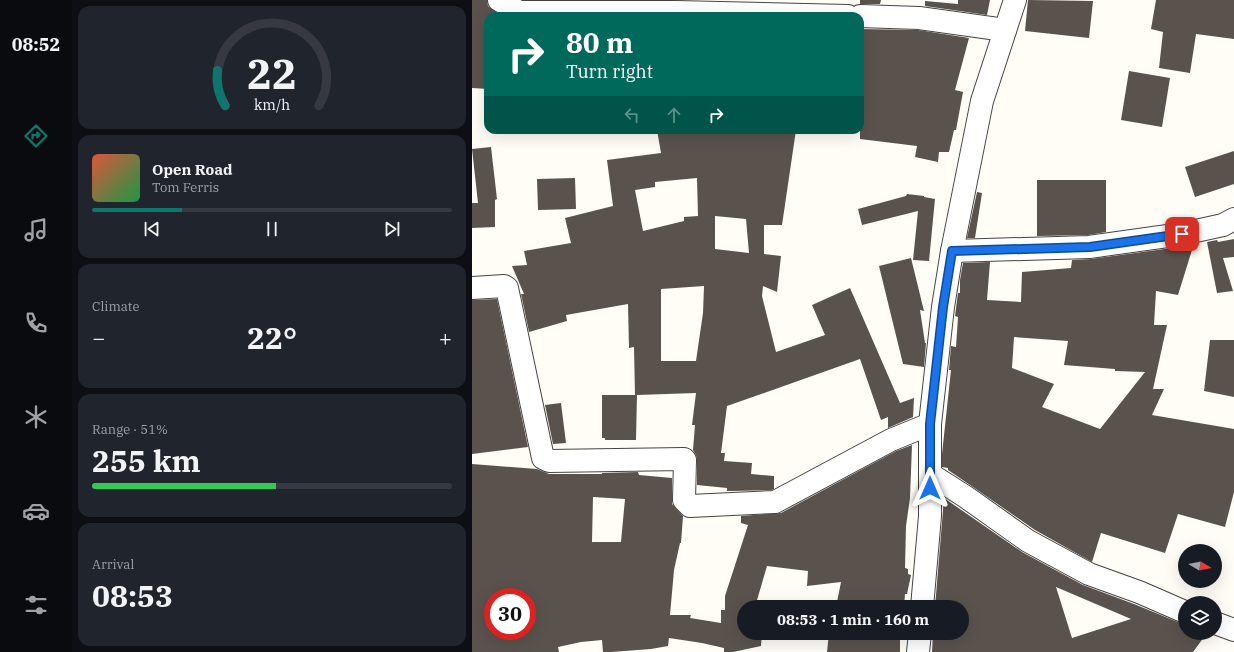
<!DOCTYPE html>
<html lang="en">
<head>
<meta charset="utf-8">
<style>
	:root { --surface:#171b24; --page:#20242c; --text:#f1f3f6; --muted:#9ea1a6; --line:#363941; --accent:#0f766e }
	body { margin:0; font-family:"IBM Plex Serif",serif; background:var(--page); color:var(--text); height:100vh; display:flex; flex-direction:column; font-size:15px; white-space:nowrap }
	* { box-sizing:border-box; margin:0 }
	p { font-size:13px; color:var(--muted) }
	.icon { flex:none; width:22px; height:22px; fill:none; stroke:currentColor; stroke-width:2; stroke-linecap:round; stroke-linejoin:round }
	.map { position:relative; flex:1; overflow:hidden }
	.drawer { display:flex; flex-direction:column; gap:6px; padding:6px; background:#0d0f14; width:400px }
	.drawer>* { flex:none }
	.hud { position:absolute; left:12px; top:12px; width:380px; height:122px; border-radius:12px; box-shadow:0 4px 16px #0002; background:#00695c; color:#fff; overflow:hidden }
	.needle { width:26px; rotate:100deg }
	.tools { position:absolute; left:706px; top:544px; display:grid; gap:8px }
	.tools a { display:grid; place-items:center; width:44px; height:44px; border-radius:50%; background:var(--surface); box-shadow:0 4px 16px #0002; font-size:20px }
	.speed { position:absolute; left:12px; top:588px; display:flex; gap:8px; font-size:20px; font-weight:700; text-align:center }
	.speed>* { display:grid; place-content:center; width:52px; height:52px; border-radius:50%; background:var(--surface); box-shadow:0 4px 16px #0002; line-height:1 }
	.speed .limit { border:6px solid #d22; background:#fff; color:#111 }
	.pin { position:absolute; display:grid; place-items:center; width:34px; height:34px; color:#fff; margin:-17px; border-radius:8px; box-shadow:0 2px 6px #0006 }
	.me { position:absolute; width:44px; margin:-22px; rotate:0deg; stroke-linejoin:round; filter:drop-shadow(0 0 3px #0008) }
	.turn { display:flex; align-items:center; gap:14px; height:84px; padding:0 16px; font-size:18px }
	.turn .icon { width:52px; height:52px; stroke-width:2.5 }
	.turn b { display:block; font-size:28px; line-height:34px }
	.lanes { display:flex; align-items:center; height:38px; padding:0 16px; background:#0003; justify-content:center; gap:20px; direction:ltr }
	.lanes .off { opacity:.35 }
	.big { font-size:30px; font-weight:800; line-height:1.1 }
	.drawer .card { flex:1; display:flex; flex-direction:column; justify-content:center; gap:6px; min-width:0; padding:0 14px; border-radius:12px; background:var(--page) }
	.drawer .dial { align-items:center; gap:0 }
	.dial svg { height:104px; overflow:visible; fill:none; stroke:var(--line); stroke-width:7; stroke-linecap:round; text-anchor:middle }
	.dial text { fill:var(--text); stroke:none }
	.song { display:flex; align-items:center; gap:12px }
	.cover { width:48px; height:48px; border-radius:6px; background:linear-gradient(135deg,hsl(10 70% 55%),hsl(140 70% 35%)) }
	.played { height:4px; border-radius:2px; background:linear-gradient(90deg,var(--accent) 25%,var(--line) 25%) }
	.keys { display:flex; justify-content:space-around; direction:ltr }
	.heat { display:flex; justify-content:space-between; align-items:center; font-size:22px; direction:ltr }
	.charge { height:6px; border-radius:3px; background:linear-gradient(90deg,#34c759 51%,var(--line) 0) }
	.trip { position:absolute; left:265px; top:600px; width:232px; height:40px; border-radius:20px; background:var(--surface); box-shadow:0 4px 16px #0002; font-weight:800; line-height:40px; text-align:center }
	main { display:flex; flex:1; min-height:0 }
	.menu { display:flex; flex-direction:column; width:72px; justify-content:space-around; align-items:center; background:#090b0e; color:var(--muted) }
	.menu .icon { width:28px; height:28px }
	.menu .selected { color:var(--accent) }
	.menu b { font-size:18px; color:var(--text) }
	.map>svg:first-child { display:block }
	.building { fill:#5a524d; fill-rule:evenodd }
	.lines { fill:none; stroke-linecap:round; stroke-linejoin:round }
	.minor-casing { stroke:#444; stroke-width:24 }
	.minor { stroke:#fff; stroke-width:22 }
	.route-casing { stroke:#114b97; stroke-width:10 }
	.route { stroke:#1a73e8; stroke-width:7 }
</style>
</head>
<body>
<main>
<nav class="menu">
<b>08:52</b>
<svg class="icon selected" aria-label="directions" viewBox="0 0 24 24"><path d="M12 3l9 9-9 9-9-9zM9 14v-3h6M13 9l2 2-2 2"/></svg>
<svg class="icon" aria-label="music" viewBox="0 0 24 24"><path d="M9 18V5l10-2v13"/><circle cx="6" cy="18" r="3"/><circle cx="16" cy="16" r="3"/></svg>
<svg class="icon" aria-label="phone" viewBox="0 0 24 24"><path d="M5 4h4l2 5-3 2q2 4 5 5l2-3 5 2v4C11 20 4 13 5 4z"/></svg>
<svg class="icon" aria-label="climate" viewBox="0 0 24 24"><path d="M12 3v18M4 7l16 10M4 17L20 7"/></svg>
<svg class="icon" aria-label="car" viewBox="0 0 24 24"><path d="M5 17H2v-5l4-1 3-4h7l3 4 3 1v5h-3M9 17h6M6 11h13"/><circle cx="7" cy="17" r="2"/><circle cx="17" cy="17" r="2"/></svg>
<svg class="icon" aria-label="filters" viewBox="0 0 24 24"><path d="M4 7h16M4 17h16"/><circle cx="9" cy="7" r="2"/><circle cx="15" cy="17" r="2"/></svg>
</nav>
<section class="drawer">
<div class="card dial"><svg viewBox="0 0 100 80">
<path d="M14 69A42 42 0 1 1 86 69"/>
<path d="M14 69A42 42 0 0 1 8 42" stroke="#0f766e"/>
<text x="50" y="56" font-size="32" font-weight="700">22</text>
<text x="50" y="72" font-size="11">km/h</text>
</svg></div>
<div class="card">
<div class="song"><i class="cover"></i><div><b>Open Road</b><p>Tom Ferris</p></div></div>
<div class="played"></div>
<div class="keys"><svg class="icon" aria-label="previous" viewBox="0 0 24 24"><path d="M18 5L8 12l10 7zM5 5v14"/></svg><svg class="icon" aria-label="pause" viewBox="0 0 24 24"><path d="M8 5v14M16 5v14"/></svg><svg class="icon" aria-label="next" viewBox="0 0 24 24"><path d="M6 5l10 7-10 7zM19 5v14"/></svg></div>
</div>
<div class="card"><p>Climate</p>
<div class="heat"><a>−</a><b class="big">22°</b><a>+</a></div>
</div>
<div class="card"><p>Range · 51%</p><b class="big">255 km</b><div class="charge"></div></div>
<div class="card"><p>Arrival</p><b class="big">08:53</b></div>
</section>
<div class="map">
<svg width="762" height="652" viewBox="0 0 762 652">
	<rect width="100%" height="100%" fill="#fffdf5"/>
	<!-- building -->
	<g class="building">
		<polygon points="0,0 15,0 16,6 29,16 16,16 16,89 0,88"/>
		<polygon points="388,0 409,0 408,4 388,4"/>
		<polygon points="486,0 518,0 515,15 453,6 453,1 486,4"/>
		<polygon points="556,0 621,1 617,38 553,31"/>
		<polygon points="684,0 762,0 762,39 724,34 718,73 687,68 691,32 679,29"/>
		<polygon points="388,29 446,30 497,38 483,90 491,92 484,130 482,130 477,152 467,152 466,162 443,157 445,146 388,139"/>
		<polygon points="657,71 698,78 690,127 649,120"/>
		<path d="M185,130H324L310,225H292V254L309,256L305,292L291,286L290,296L304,352L353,335L340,305L378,288L428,403L442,398L441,417L416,428V417L409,420L388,359L255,406L249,453H253L252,461L280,463L279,474L302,476V489L300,490L260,491H255V488L225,485V460L224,455L221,450L223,425H220L224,393L165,395L164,440H133V438H130V395H163L162,347L157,348L156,304L94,315L95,321L57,332L49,294H52L40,266L55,265L52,251L99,243L93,218L141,206L135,160L189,153ZM225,178L226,216L212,217V221L171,231L163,190L183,187V182ZM243,216L274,219L277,253L243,249ZM232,286L231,313L224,361H189V289Z"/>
		<polygon points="19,147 25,199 23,200 23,227 0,228 0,203 6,203 0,149"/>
		<polygon points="762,151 762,184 723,197 713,167"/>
		<polygon points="103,178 104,209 66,210 65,179"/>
		<polygon points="565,180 634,180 634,232 616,235 565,236"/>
		<polygon points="505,192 510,193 503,238 495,238"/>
		<polygon points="435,194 452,196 452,197 463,199 457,261 441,260 446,211 390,225 386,209 434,196"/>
		<polygon points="762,239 762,257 751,258 761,291 745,293 735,242 745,240 746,242"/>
		<path d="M707,247L720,250L706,295L684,291L682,325H695L681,389H692L680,415L762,429V492L753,527L706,514L693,553L629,533L620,562L563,530L501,487L476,470V468L470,467V454L479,370H477L479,346L484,347L486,317L483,316L486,293H488V280L491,263L518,262L515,300L549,302L550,272L599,268L600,260L619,259ZM542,337L596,341L592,365L643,369V371L673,372L628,429L570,407L582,384L540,368Z"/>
		<polygon points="439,258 452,311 448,310 453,343 454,343 452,367 431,364 407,266"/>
		<polygon points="25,299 56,447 0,454 0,300"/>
		<polygon points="738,340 762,340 762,397 732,391"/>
		<polygon points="89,403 94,443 81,444 73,405"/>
		<path d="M440,445L438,498L434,526L433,568L436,569V574L439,575L435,594H433L432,607H364L369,582L335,586L336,571L295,566L283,607H272V633H290L289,646L261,652H252V648L230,643L197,638L196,646L179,649L139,652H131L130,640L109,642L86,647L87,652H0V464L65,469L77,474H130V473L166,472L167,475L200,478V504L211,516L209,543H208L202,570L198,615H219L218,618L249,623V610H253V596L276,525L269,523V516L309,513L424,451ZM121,497L153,499L149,542H120ZM20,597H55V631H21Z"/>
		<path d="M472,498L550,552L611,585L662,604L708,623L713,624V633H735L721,652H460L461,633H490V607H463ZM584,587L659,619L600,638Z"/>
		<polygon points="357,633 428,633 428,652 355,652"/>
	</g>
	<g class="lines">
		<defs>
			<g id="minor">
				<polyline points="27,0 47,12 204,12 376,16"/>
				<polyline points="388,16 447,18 533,30"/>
				<polyline points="480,251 617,247 710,234 751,225 762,219"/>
				<polyline points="0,288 32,286 35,288 71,458 77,461 212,459 213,460 212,500 218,506 303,502 419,440 458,424"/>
				<polyline points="458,474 494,497 556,541 617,574 667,592 713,612"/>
				<polyline points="450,607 458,516 458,424 471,307 480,251 510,101 543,0"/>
				<polyline points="743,623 762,630"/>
				<polyline points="446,652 448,633"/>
			</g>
		</defs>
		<!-- minor casing -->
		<use href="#minor" class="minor-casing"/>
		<!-- minor -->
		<use href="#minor" class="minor"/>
	</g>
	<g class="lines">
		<defs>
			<polyline id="route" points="458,488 458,424 471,307 480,251 618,247 710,234"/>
		</defs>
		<!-- route casing -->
		<use href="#route" class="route-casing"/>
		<!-- route -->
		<use href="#route" class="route"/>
	</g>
</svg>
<div class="tools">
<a><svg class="needle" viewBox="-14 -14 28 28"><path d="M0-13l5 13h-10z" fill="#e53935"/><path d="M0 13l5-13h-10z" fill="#9ea1a6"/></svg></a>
<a><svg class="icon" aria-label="layers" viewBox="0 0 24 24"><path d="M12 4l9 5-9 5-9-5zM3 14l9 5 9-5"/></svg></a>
</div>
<div class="speed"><div class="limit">30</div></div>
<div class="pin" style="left:710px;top:234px;background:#d93025"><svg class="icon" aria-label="arrive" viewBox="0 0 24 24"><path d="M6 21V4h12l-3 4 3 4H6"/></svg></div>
<svg class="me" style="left:458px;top:488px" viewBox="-20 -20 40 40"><path d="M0-17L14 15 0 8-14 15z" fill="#1a73e8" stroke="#fff" stroke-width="4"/></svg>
<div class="trip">08:53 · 1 min · 160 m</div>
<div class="hud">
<div class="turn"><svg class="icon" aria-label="right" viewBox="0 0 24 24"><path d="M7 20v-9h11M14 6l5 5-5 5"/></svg><div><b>80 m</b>Turn right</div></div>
<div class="lanes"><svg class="icon off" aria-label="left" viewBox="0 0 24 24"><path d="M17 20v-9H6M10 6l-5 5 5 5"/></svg><svg class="icon off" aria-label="ahead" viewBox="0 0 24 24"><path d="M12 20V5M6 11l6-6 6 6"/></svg><svg class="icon" aria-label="right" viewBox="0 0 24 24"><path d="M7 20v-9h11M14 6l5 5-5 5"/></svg></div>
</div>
</div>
</main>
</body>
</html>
